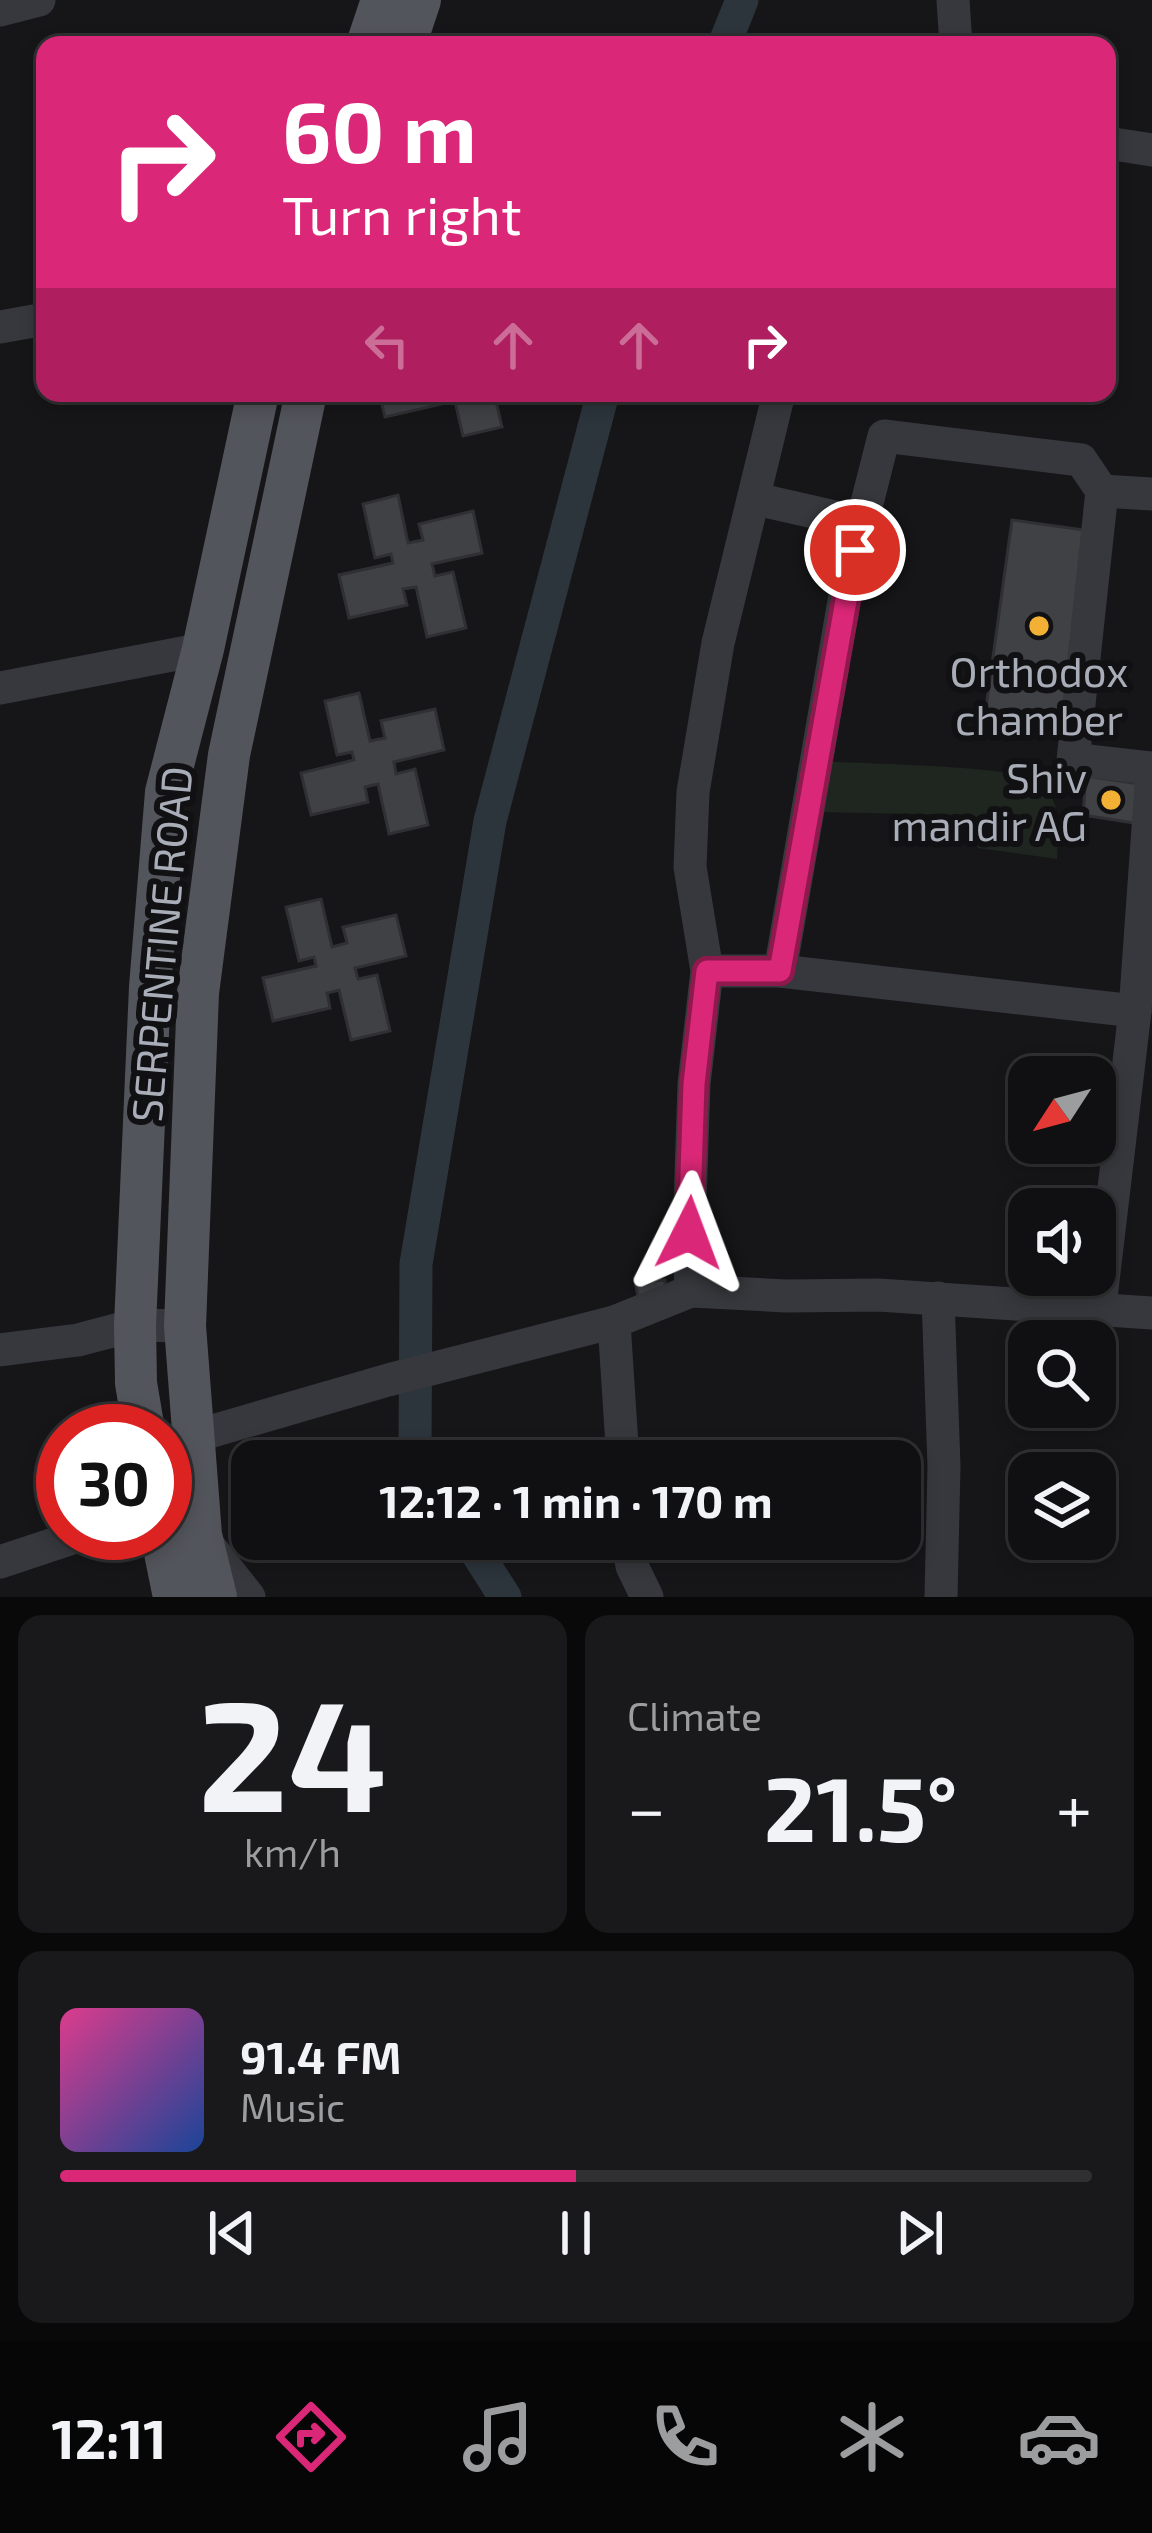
<!DOCTYPE html>
<html lang="en">
<head>
<meta charset="utf-8">
<style>
	:root { --surface:#101012; --page:#19191b; --text:#f1f3f6; --muted:#9c9d9f; --line:#303032; --accent:#db2777 }
	body { margin:0; font-family:"Exo 2",sans-serif; background:var(--page); color:var(--text); height:100vh; display:flex; flex-direction:column; font-size:45px; white-space:nowrap }
	* { box-sizing:border-box; margin:0 }
	p { font-size:39px; color:var(--muted) }
	.icon { flex:none; width:66px; height:66px; fill:none; stroke:currentColor; stroke-width:2; stroke-linecap:round; stroke-linejoin:round }
	.map { position:relative; height:1597px; overflow:hidden }
	.details { display:flex; flex-direction:column; gap:18px; padding:18px; background:#09090a; flex:1 }
	.details>* { flex:none }
	.guide { position:absolute; left:36px; top:36px; width:1080px; height:366px; border-radius:24px; box-shadow:0 6px 18px #0003,0 0 0 3px var(--line); background:#db2777; color:#fff; overflow:hidden }
	.needle { width:78px; rotate:234deg }
	.buttons { position:absolute; left:1008px; top:1056px; display:grid; gap:24px }
	.buttons a { display:grid; place-items:center; width:108px; height:108px; border-radius:24px; background:var(--surface); box-shadow:0 6px 18px #0003,0 0 0 3px var(--line); font-size:60px }
	.speed { position:absolute; left:36px; top:1404px; display:flex; gap:24px; font-size:60px; font-weight:700; text-align:center }
	.speed>* { display:grid; place-content:center; width:156px; height:156px; border-radius:50%; background:var(--surface); box-shadow:0 6px 18px #0003,0 0 0 3px var(--line); line-height:1 }
	.speed .limit { border:18px solid #d22; background:#fff; color:#111 }
	.pin { position:absolute; display:grid; place-items:center; width:102px; height:102px; color:#fff; margin:-51px; border:6px solid #fff; border-radius:50%; box-shadow:0 3px 12px #0007 }
	.me { position:absolute; width:132px; margin:-66px; rotate:3deg; stroke-linejoin:round; filter:drop-shadow(0 0 9px #0008) }
	.turn { display:flex; align-items:center; gap:42px; height:252px; padding:0 48px; font-size:54px }
	.turn .icon { width:156px; height:156px; stroke-width:2.5 }
	.turn b { display:block; font-size:84px; line-height:102px }
	.lanes { display:flex; align-items:center; height:114px; padding:0 48px; background:#0003; justify-content:center; gap:60px; direction:ltr }
	.lanes .off { opacity:.35 }
	.big { font-size:90px; font-weight:700; line-height:1.1 }
	.details .card { flex:1; display:flex; flex-direction:column; justify-content:center; gap:18px; min-width:0; padding:0 42px; border-radius:24px; background:var(--page) }
	.details .dial { align-items:center; gap:0 }
	.dial b { font-size:156px; line-height:1 }
	.song { display:flex; align-items:center; gap:36px }
	.cover { width:144px; height:144px; border-radius:18px; background:linear-gradient(135deg,hsl(330 70% 55%),hsl(220 70% 35%)) }
	.played { height:12px; border-radius:6px; background:linear-gradient(90deg,var(--accent) 50%,var(--line) 50%) }
	.keys { display:flex; justify-content:space-around; direction:ltr }
	.heat { display:flex; justify-content:space-between; align-items:center; font-size:66px; direction:ltr }
	.details .tiles { flex:1; display:grid; gap:18px; grid-template-columns:1fr 1fr }
	.card:last-child { grid-column:span 2 }
	.trip { position:absolute; left:231px; top:1440px; width:690px; height:120px; border-radius:24px; background:var(--surface); box-shadow:0 6px 18px #0003,0 0 0 3px var(--line); font-weight:700; line-height:120px; text-align:center }
	.tab-bar { display:flex; height:192px; justify-content:space-around; align-items:center; background:#060607; color:var(--muted) }
	.tab-bar .icon { width:84px; height:84px }
	.tab-bar .selected { color:var(--accent) }
	.tab-bar b { font-size:54px; color:var(--text) }
	.map>svg:first-child { display:block }
	.green { fill:#1e261f }
	.lines { fill:none; stroke-linecap:round; stroke-linejoin:round }
	.canal { stroke:#2c353c; stroke-width:33 }
	.building { fill:#404145; stroke:#303034; stroke-width:3 }
	.minor { stroke:#37383d; stroke-width:33 }
	.major { stroke:#53555c; stroke-width:42 }
	.route-casing { stroke:#8e194d; stroke-width:30 }
	.route { stroke:#db2777; stroke-width:21 }
	.poi-dot { fill:#f2b134; stroke:#111113; stroke-width:4.5 }
	.labels { text-anchor:middle; dominant-baseline:central; stroke-width:12; stroke-linejoin:round; paint-order:stroke }
	.poi-label { font-size:42px; fill:#a8adb8; stroke:#111113 }
	.street-label { font-size:42px; fill:#a8adb8; stroke:#111113 }
</style>
</head>
<body>
<div class="map">
<svg width="1152" height="1597" viewBox="0 0 1152 1597">
	<rect width="100%" height="100%" fill="#161618"/>
	<!-- green -->
	<path class="green" d="M821,761C860,764 1011,765 1037,781C1063,796 1058,834 1057,859L978,848L969,815L816,812Z"/>
	<g class="lines">
		<!-- canal -->
		<g class="canal">
			<polyline points="724,45 742,0"/>
			<polyline points="418,1461 415,1456 416,1264 490,821 603,393"/>
			<polyline points="468,1539 505,1597"/>
		</g>
	</g>
	<!-- building -->
	<g class="building">
		<polygon points="379,393 439,393 442,404 385,417"/>
		<polygon points="453,393 494,393 502,427 463,436"/>
		<polygon points="398,495 408,543 423,540 419,524 473,511 482,553 432,564 435,576 453,572 466,628 427,637 416,587 403,589 407,605 349,618 339,575 393,563 391,554 375,558 363,504"/>
		<polygon points="1012,520 1091,531 1069,735 984,722"/>
		<polygon points="359,693 370,741 385,738 381,721 435,709 444,750 394,762 396,774 415,769 428,825 389,834 378,784 365,787 368,802 311,815 301,773 354,760 352,752 337,755 325,701"/>
		<polygon points="1086,776 1140,784 1134,823 1083,815"/>
		<polygon points="321,899 332,947 347,943 343,927 396,915 406,956 355,968 358,979 377,975 390,1031 351,1040 339,990 327,993 330,1008 273,1021 263,978 316,966 314,957 299,961 286,907"/>
		<polygon points="665,1280 665,1299 639,1301 635,1282"/>
	</g>
	<g class="lines">
		<!-- minor -->
		<g class="minor">
			<polyline points="953,0 956,45"/>
			<polyline points="0,10 39,0"/>
			<polyline points="1107,143 1152,150"/>
			<polyline points="0,327 45,319"/>
			<polyline points="1102,491 1152,494"/>
			<polyline points="756,499 862,523"/>
			<polyline points="0,688 203,649"/>
			<polyline points="1079,760 1152,768"/>
			<polyline points="707,971 780,971 1135,1011"/>
			<polyline points="780,971 848,578 884,436 1081,460 1102,491 1073,760"/>
			<polyline points="691,1291 689,1233 694,1084 707,971 690,867 693,792 718,643 779,393"/>
			<polyline points="938,1298 944,1466 941,1597"/>
			<polyline points="1100,1306 1135,1011 1152,772"/>
			<polyline points="614,1322 623,1461"/>
			<polyline points="0,1350 78,1340 135,1325 185,1326"/>
			<polyline points="192,1437 388,1380 614,1322 691,1291 786,1296 878,1295 1152,1313"/>
			<polyline points="628,1539 632,1566 647,1597"/>
			<polyline points="205,1541 249,1597"/>
			<polyline points="0,1562 87,1533"/>
		</g>
		<!-- major -->
		<g class="major">
			<polyline points="367,45 382,0"/>
			<polyline points="405,45 420,0"/>
			<polyline points="144,1431 136,1383 135,1325 150,987 166,792 203,649 258,393"/>
			<polyline points="161,1533 174,1597"/>
			<polyline points="216,1597 201,1535 185,1326 198,993 229,755 306,393"/>
		</g>
	</g>
	<g class="lines">
		<defs>
			<polyline id="route" points="689,1233 694,1084 707,971 780,971 855,550"/>
		</defs>
		<!-- route casing -->
		<use href="#route" class="route-casing"/>
		<!-- route -->
		<use href="#route" class="route"/>
	</g>
	<!-- markers -->
	<g class="poi-dot">
		<circle cx="1039" cy="626" r="12"/>
		<circle cx="1111" cy="800" r="12"/>
	</g>
	<g class="labels">
		<!-- poi labels -->
		<g class="poi-label">
			<text x="1039" y="670">Orthodox<tspan x="1039" dy="48">chamber</tspan></text>
			<text x="1087" y="776" text-anchor="end">Shiv<tspan x="1087" dy="48">mandir AG</tspan></text>
		</g>
		<!-- street labels -->
		<g class="street-label">
			<text transform="translate(160 944) rotate(-85)">SERPENTINE ROAD</text>
		</g>
	</g>
</svg>
<div class="buttons">
<a><svg class="needle" viewBox="-14 -14 28 28"><path d="M0-13l5 13h-10z" fill="#e53935"/><path d="M0 13l5-13h-10z" fill="#9c9d9f"/></svg></a>
<a><svg class="icon" aria-label="sound" viewBox="0 0 24 24"><path d="M4 9h4l5-4v14l-5-4H4zM17 9q2 3 0 6"/></svg></a>
<a><svg class="icon" aria-label="search" viewBox="0 0 24 24"><circle cx="10" cy="10" r="6"/><path d="M15 15l6 6"/></svg></a>
<a><svg class="icon" aria-label="layers" viewBox="0 0 24 24"><path d="M12 4l9 5-9 5-9-5zM3 14l9 5 9-5"/></svg></a>
</div>
<div class="speed"><div class="limit">30</div></div>
<div class="pin" style="left:855px;top:550px;background:#d93025"><svg class="icon" aria-label="arrive" viewBox="0 0 24 24"><path d="M6 21V4h12l-3 4 3 4H6"/></svg></div>
<svg class="me" style="left:689px;top:1233px" viewBox="-20 -20 40 40"><path d="M0-17L14 15 0 8-14 15z" fill="#db2777" stroke="#fff" stroke-width="4"/></svg>
<div class="trip">12:12 · 1 min · 170 m</div>
<div class="guide">
<div class="turn"><svg class="icon" aria-label="right" viewBox="0 0 24 24"><path d="M7 20v-9h11M14 6l5 5-5 5"/></svg><div><b>60 m</b>Turn right</div></div>
<div class="lanes"><svg class="icon off" aria-label="left" viewBox="0 0 24 24"><path d="M17 20v-9H6M10 6l-5 5 5 5"/></svg><svg class="icon off" aria-label="ahead" viewBox="0 0 24 24"><path d="M12 20V5M6 11l6-6 6 6"/></svg><svg class="icon off" aria-label="ahead" viewBox="0 0 24 24"><path d="M12 20V5M6 11l6-6 6 6"/></svg><svg class="icon" aria-label="right" viewBox="0 0 24 24"><path d="M7 20v-9h11M14 6l5 5-5 5"/></svg></div>
</div>
</div>
<section class="details">
<div class="tiles">
<div class="card dial"><b>24</b><p>km/h</p></div>
<div class="card"><p>Climate</p>
<div class="heat"><a>−</a><b class="big">21.5°</b><a>+</a></div>
</div>
<div class="card">
<div class="song"><i class="cover"></i><div><b>91.4 FM</b><p>Music</p></div></div>
<div class="played"></div>
<div class="keys"><svg class="icon" aria-label="previous" viewBox="0 0 24 24"><path d="M18 5L8 12l10 7zM5 5v14"/></svg><svg class="icon" aria-label="pause" viewBox="0 0 24 24"><path d="M8 5v14M16 5v14"/></svg><svg class="icon" aria-label="next" viewBox="0 0 24 24"><path d="M6 5l10 7-10 7zM19 5v14"/></svg></div>
</div>
</div>
</section>
<nav class="tab-bar">
<b>12:11</b>
<svg class="icon selected" aria-label="directions" viewBox="0 0 24 24"><path d="M12 3l9 9-9 9-9-9zM9 14v-3h6M13 9l2 2-2 2"/></svg>
<svg class="icon" aria-label="music" viewBox="0 0 24 24"><path d="M9 18V5l10-2v13"/><circle cx="6" cy="18" r="3"/><circle cx="16" cy="16" r="3"/></svg>
<svg class="icon" aria-label="phone" viewBox="0 0 24 24"><path d="M5 4h4l2 5-3 2q2 4 5 5l2-3 5 2v4C11 20 4 13 5 4z"/></svg>
<svg class="icon" aria-label="climate" viewBox="0 0 24 24"><path d="M12 3v18M4 7l16 10M4 17L20 7"/></svg>
<svg class="icon" aria-label="car" viewBox="0 0 24 24"><path d="M5 17H2v-5l4-1 3-4h7l3 4 3 1v5h-3M9 17h6M6 11h13"/><circle cx="7" cy="17" r="2"/><circle cx="17" cy="17" r="2"/></svg>
</nav>
</body>
</html>
